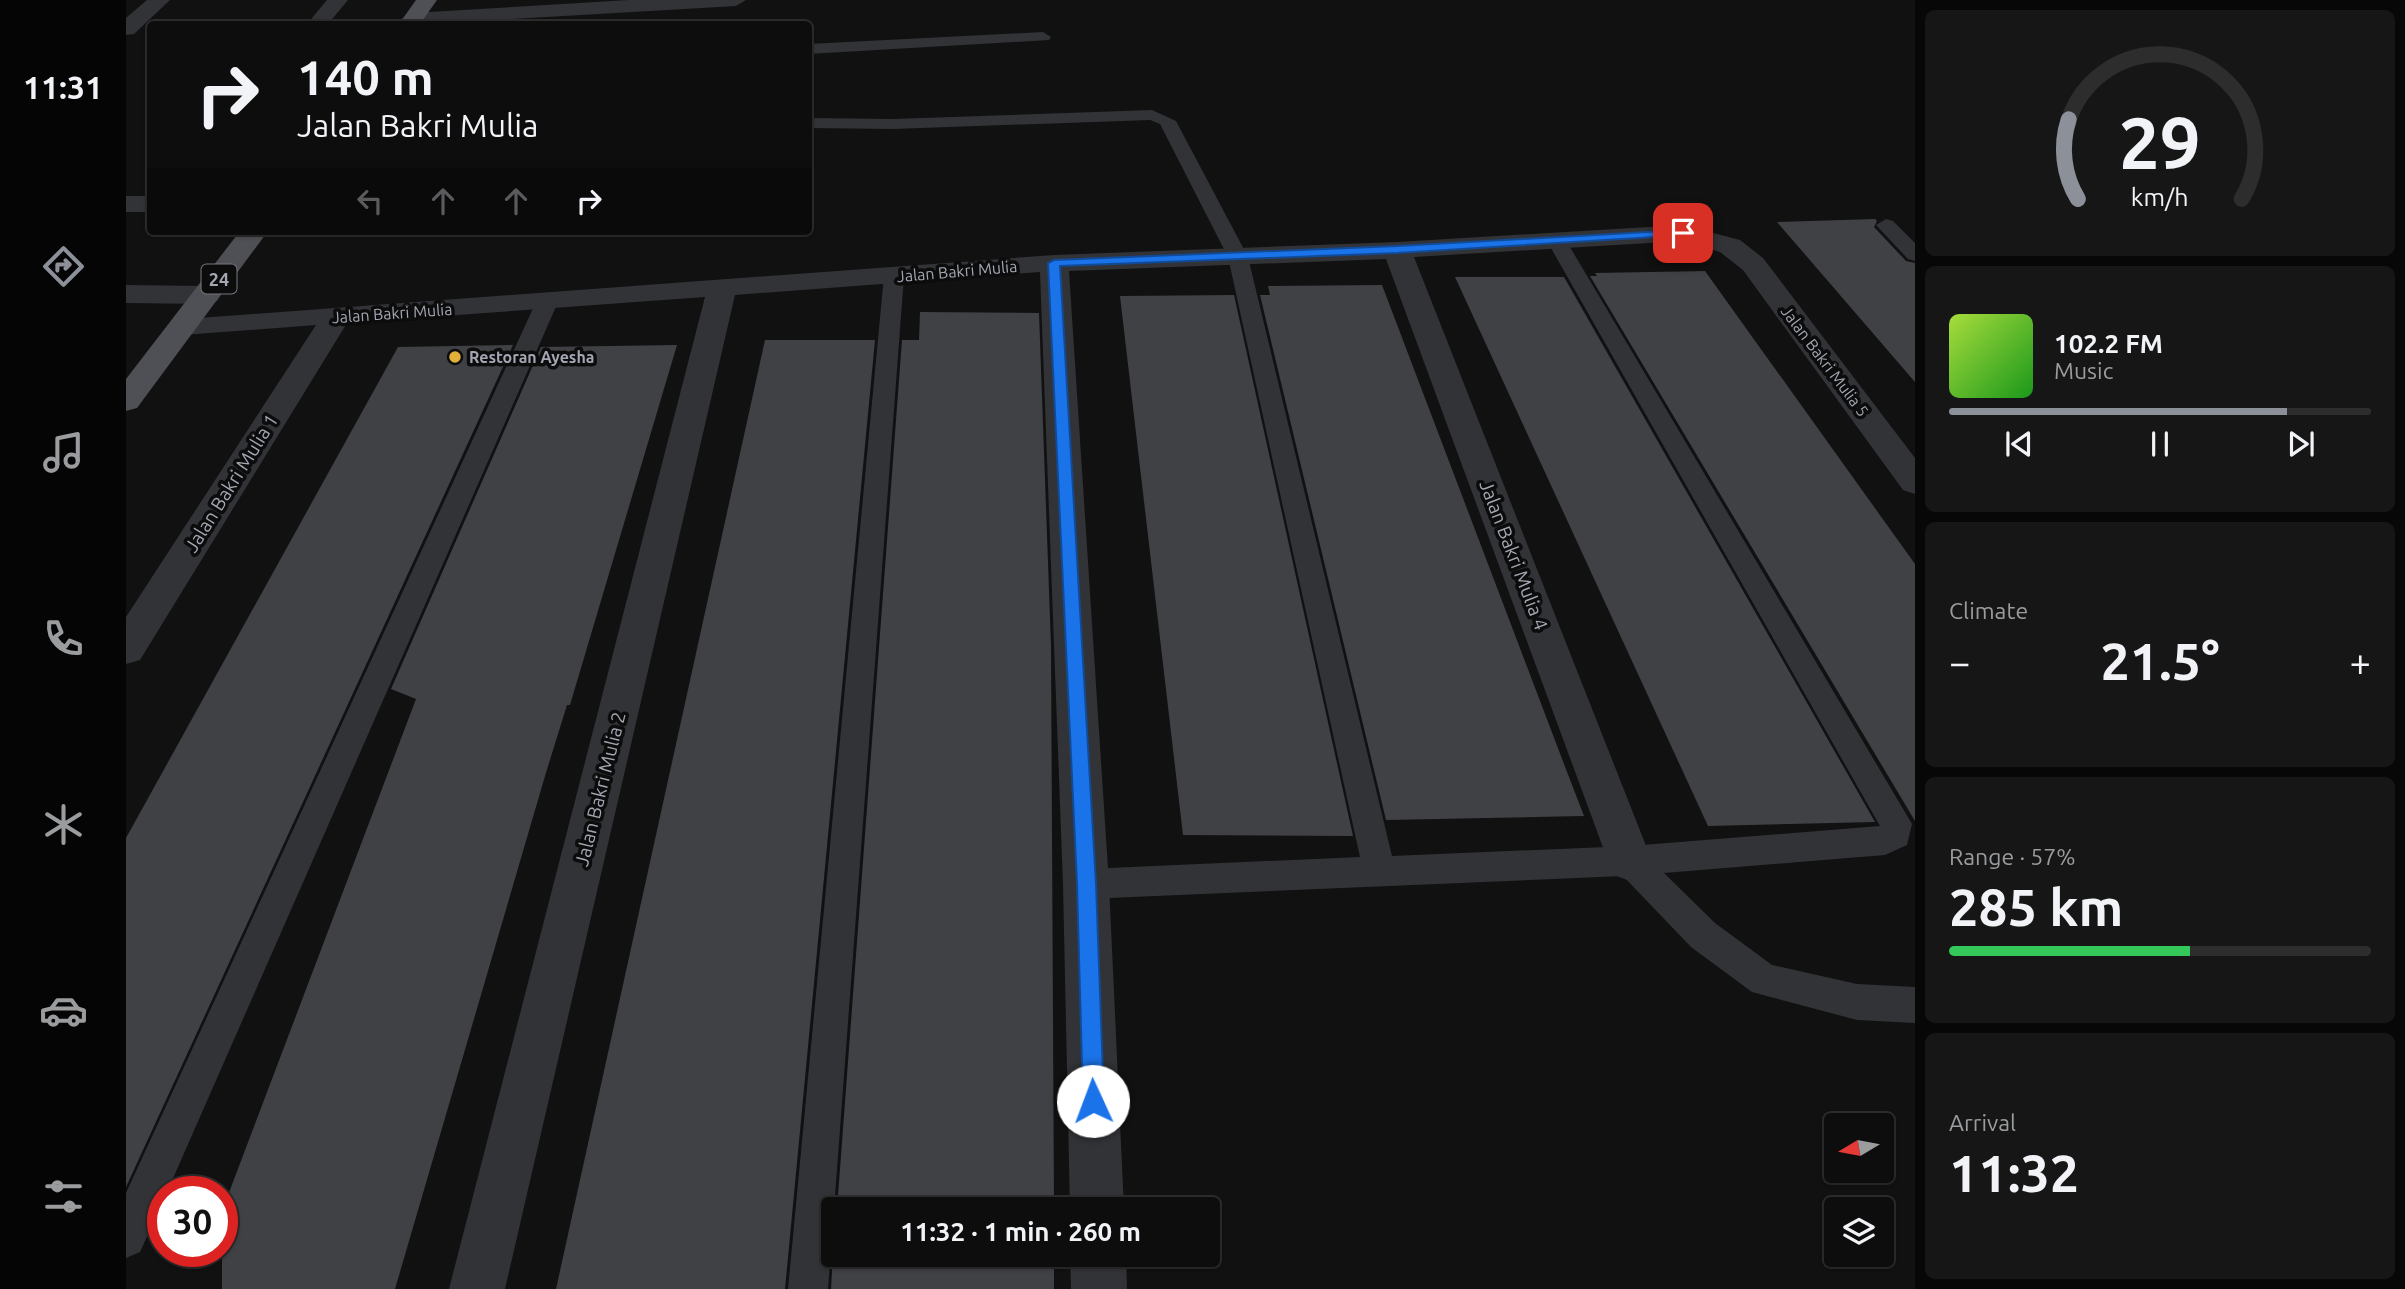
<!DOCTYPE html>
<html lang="en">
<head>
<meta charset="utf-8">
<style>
	:root { --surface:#0d0d0e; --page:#161617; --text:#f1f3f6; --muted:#9a9c9e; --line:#2d2d2e; --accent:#8c9099 }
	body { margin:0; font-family:Ubuntu,sans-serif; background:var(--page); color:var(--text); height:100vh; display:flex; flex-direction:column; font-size:26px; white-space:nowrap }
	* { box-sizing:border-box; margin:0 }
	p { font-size:23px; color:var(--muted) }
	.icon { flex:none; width:38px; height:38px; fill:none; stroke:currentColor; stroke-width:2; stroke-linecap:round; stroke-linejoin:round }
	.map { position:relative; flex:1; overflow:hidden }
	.sheet { display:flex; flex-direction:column; gap:10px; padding:10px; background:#070708; width:490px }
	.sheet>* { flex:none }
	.banner { position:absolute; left:21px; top:21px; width:665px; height:214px; border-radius:7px; box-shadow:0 2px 5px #0004,0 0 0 2px var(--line); background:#0d0d0e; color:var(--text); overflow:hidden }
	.needle { width:46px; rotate:260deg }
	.controls { position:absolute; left:1698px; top:1113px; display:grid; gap:14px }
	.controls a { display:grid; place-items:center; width:70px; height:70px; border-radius:7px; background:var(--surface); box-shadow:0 2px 5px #0004,0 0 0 2px var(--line); font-size:35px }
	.speed { position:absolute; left:21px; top:1176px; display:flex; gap:14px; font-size:35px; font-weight:700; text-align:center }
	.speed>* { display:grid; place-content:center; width:91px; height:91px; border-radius:50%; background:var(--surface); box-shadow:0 2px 5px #0004,0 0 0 2px var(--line); line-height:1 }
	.speed .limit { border:10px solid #d22; background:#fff; color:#111 }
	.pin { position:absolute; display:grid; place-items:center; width:60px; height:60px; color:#fff; margin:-30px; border-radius:14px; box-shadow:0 4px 10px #0006 }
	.me { position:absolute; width:77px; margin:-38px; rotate:358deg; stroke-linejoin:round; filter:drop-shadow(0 0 5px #0008) }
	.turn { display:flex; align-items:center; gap:24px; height:147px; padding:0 35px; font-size:32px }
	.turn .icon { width:91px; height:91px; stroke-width:2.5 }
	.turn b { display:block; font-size:49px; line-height:60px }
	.lanes { display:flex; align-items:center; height:66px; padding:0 35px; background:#0003; justify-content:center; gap:35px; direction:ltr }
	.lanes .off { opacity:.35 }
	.big { font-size:52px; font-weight:600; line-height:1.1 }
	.sheet .widget { flex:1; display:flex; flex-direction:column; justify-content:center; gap:10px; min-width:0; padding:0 24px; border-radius:10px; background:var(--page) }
	.sheet .dial { align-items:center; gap:0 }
	.dial svg { height:182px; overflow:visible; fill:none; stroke:var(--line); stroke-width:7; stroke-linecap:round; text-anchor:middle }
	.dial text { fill:var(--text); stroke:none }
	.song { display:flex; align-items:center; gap:21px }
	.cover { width:84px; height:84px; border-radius:10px; background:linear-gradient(135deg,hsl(80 70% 55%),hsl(120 70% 35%)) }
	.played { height:7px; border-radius:4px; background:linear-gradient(90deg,var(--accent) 80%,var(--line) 80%) }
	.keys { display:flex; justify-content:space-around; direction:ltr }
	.heat { display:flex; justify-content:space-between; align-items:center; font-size:38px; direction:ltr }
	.charge { height:10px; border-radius:5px; background:linear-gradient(90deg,#34c759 57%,var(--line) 0) }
	.trip { position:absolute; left:695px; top:1197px; width:399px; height:70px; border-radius:7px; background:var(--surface); box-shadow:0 2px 5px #0004,0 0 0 2px var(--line); font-weight:600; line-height:70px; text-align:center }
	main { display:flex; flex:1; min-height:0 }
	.tabs { display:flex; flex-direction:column; width:126px; justify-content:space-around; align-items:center; background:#050506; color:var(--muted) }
	.tabs .icon { width:49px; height:49px }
	.tabs .on { color:var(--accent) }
	.tabs b { font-size:32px; color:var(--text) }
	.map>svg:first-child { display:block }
	.building { fill:#404145 }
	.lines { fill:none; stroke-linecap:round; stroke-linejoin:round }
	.service { fill:#323337; fill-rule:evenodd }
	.minor { fill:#323337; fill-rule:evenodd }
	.primary { fill:#4e5055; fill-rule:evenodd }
	.route { fill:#1a73e8; stroke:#114b97; stroke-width:2 }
	.poi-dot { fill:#e2af39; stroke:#0c0c0d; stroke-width:2.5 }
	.labels { text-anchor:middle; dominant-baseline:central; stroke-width:7; stroke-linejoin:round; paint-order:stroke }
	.far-street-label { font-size:16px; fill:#a3a7b2; stroke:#0c0c0d }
	.far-poi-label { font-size:16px; font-weight:bold; fill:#a3a7b2; stroke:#0c0c0d; text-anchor:start }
	.shield { fill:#0c0c0d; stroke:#767880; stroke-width:2 }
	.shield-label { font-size:18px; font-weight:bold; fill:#a3a7b2 }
	.street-label { font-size:19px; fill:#a3a7b2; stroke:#0c0c0d }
</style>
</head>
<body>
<main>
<nav class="tabs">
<b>11:31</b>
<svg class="icon on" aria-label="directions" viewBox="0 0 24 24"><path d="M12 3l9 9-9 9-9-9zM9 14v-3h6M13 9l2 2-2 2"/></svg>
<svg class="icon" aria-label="music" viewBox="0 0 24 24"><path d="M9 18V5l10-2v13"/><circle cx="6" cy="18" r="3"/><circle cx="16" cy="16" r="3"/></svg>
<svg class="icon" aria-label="phone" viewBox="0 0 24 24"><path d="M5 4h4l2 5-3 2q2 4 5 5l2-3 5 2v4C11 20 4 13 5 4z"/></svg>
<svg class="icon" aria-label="climate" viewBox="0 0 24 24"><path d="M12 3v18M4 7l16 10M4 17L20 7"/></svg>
<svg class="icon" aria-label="car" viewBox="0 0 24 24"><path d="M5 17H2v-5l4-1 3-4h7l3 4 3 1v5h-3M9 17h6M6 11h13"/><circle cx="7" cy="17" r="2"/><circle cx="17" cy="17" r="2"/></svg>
<svg class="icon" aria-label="filters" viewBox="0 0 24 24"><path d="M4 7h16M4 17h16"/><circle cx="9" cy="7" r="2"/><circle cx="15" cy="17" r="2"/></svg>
</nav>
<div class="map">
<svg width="1789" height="1289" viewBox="0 0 1789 1289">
	<rect width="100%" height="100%" fill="#111112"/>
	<!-- building -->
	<g class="building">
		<polygon points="1749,219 1751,221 1748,227 1780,261 1789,263 1789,382 1651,222"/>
		<polygon points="1579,271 1789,564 1789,821 1464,276 1471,276 1469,273"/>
		<polygon points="1329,277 1438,277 1749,822 1582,826"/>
		<polygon points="1256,285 1438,764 1458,816 1260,820 1134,295 1144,295 1142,286"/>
		<polygon points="1108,295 1227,836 1057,835 994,296"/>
		<polygon points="794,312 913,313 925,646 928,1209 711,1209 776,340 793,340"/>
		<polygon points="639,340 749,340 659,1289 430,1289"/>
		<polygon points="387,345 0,1187 0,838 272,347"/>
		<polygon points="551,345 444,705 441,705 419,776 269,1289 96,1289 96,1211 290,699 265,689 415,347"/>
		<polygon points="707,1255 928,1255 928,1289 705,1289"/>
	</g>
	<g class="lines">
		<!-- service -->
		<g class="service">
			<polygon points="917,32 925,37 923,40 682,54 682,44"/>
			<polygon points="1026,110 1050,121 1122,257 1266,856 1504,846 1754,826 1421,241 1424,237 1438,237 1786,824 1781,845 1759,855 1538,873 1589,923 1646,965 1731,984 1789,987 1789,1023 1731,1020 1626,992 1565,947 1497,876 960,899 948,895 944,884 948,873 960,869 1234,857 1102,257 1034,124 1024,120 767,129 682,128 682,118 767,119"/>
			<polygon points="1760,219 1767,221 1789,243 1789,261 1782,259 1750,225"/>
			<polygon points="768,270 778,276 702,1289 662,1289 758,276"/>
			<polygon points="421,296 432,302 41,1192 37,1192 37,1201 14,1252 0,1258 0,1193 410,302"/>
		</g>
		<!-- minor -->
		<g class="minor">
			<polygon points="21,0 44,0 8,34 0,35 0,18"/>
			<polygon points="201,0 222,0 202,24 181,24"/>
			<polygon points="503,0 620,0 610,6 301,24 282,24 275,19 286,13"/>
			<rect x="0" y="196" width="24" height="16"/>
			<polygon points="1557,225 1614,240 1637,258 1789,458 1789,494 1777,490 1617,270 1594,252 1556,241 1288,257 1526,861 1520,875 1504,881 1488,875 1482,861 1260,259 943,271 983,884 998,1209 944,1209 937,884 914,272 609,295 379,1289 323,1289 579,297 221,323 14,660 0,664 0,617 190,325 57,335 46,332 42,326 46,320 928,255 1271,242"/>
			<polygon points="0,285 81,286 91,289 95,295 91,301 81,304 0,303"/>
			<polygon points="944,1255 1000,1255 1001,1289 945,1289"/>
		</g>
		<!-- primary -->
		<g class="primary">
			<polygon points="290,0 311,0 294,24 273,24"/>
			<polygon points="114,231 142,231 11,408 0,411 0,379"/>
		</g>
	</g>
	<!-- route -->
	<polygon class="route" points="1557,230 1563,233 1561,235 1271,253 934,266 970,884 978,1101 975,1108 967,1111 960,1108 957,1101 951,884 922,263 928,260 1271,246"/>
	<!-- markers -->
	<circle class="poi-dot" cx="329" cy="357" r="7"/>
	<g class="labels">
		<!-- far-street labels -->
		<g class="far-street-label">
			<text transform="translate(831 271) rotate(-5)">Jalan Bakri Mulia</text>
			<text transform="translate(266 313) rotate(-4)">Jalan Bakri Mulia</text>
			<text transform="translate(1699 361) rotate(53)">Jalan Bakri Mulia 5</text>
		</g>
		<!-- far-poi labels -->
		<g class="far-poi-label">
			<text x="343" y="357">Restoran Ayesha</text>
		</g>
		<!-- shield labels -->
		<rect class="shield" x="75.5" y="264.5" width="35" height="29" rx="5"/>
		<g class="shield-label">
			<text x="93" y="279">24</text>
		</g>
		<!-- street labels -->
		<g class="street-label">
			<text transform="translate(105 483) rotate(-58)">Jalan Bakri Mulia 1</text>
			<text transform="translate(1388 555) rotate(69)">Jalan Bakri Mulia 4</text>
			<text transform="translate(474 789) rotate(-76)">Jalan Bakri Mulia 2</text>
		</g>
	</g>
</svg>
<div class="controls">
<a><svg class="needle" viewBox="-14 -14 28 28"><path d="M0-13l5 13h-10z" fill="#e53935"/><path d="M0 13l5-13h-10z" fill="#9a9c9e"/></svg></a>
<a><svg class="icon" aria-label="layers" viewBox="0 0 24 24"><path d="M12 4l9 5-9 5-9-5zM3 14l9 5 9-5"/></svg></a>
</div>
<div class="speed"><div class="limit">30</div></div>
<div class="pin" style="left:1557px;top:233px;background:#d93025"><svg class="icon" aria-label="arrive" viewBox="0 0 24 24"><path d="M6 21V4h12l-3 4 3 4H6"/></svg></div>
<svg class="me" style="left:967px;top:1101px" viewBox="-20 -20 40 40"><circle r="19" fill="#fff"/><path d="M0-13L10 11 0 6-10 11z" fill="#1a73e8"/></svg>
<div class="trip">11:32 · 1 min · 260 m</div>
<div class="banner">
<div class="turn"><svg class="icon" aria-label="right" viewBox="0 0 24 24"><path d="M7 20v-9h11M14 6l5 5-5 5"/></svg><div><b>140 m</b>Jalan Bakri Mulia</div></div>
<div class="lanes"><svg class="icon off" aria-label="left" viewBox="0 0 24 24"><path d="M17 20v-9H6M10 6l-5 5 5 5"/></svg><svg class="icon off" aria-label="ahead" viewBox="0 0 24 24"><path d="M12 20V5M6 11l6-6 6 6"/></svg><svg class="icon off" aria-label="ahead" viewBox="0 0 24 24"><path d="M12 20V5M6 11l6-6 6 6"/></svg><svg class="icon" aria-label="right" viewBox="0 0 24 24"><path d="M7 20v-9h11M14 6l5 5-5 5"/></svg></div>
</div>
</div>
<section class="sheet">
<div class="widget dial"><svg viewBox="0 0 100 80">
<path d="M14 69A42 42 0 1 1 86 69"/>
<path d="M14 69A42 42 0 0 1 10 34" stroke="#8c9099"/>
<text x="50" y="56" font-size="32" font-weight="700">29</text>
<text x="50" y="72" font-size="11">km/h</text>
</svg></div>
<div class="widget">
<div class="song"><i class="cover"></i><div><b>102.2 FM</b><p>Music</p></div></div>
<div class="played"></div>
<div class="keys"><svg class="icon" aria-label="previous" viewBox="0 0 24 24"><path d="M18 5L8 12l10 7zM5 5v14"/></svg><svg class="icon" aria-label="pause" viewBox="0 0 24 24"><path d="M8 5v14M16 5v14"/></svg><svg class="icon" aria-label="next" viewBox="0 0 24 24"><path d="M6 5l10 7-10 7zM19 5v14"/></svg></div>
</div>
<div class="widget"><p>Climate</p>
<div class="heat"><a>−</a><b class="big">21.5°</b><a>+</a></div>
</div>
<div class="widget"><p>Range · 57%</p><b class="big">285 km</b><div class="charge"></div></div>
<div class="widget"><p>Arrival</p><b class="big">11:32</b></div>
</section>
</main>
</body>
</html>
